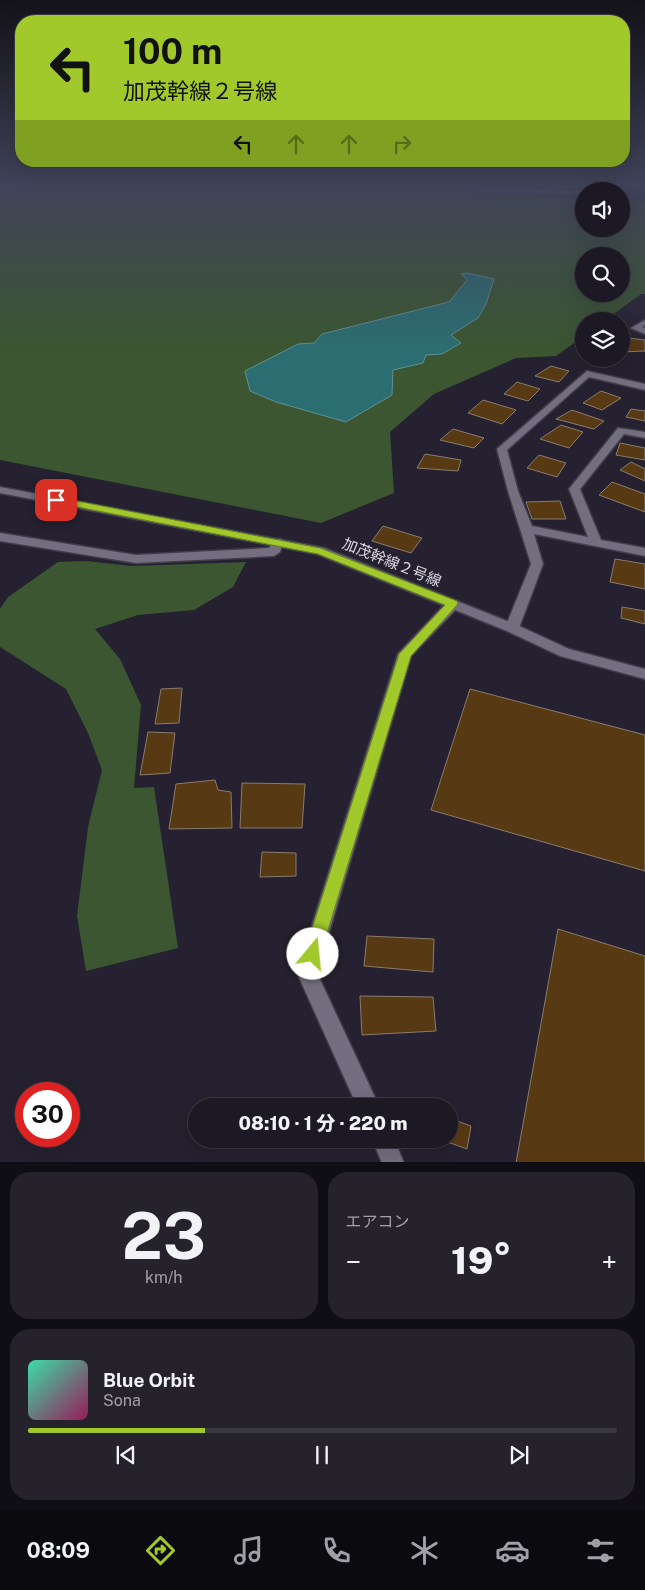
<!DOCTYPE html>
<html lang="ja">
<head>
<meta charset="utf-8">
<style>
	:root { --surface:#1c1924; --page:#25222c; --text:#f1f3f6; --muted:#a0a0a6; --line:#3a3841; --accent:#a1c92b }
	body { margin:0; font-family:"Public Sans","Noto Sans JP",sans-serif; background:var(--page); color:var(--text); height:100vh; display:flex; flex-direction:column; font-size:19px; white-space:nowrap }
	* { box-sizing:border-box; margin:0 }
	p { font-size:16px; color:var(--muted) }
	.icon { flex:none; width:28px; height:28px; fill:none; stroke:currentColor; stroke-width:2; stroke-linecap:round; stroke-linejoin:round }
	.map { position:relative; height:1162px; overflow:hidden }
	.details { display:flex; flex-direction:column; gap:10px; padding:10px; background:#0f0e14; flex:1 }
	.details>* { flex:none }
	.guide { position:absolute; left:15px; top:15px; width:615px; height:152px; border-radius:20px; box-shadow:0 5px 20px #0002,0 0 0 1px var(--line); background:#a1c92b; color:#111; overflow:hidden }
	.buttons { position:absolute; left:575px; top:182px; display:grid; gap:10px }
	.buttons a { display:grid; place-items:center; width:55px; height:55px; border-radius:50%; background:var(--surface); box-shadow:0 5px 20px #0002,0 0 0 1px var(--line); font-size:25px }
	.speed { position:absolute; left:15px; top:1082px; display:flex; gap:10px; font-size:25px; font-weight:700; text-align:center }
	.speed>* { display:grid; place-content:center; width:65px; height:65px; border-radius:50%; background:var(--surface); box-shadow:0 5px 20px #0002,0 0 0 1px var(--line); line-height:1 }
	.speed .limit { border:8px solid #d22; background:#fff; color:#111 }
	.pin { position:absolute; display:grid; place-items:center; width:42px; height:42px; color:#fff; margin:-21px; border-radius:10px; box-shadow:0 2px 8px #0006 }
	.me { position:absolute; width:55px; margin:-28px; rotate:17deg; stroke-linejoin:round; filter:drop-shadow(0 0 4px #0008) }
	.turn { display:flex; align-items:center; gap:18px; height:105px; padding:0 25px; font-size:22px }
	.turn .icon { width:65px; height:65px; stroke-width:2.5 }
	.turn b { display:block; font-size:35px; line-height:42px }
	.lanes { display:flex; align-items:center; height:48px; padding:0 25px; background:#0003; justify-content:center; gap:25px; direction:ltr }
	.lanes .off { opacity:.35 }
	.big { font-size:38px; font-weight:800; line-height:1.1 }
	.details .tile { flex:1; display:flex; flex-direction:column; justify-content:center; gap:8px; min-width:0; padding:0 18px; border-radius:20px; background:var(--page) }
	.details .dial { align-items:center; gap:0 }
	.dial b { font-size:65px; line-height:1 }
	.song { display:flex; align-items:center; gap:15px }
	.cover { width:60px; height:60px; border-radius:8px; background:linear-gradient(135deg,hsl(160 70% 55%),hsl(330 70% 35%)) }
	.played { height:5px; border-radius:2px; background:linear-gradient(90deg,var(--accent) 30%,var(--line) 30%) }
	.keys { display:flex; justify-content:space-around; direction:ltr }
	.heat { display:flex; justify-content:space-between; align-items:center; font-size:28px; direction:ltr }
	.details .tiles { flex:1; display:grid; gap:10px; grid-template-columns:1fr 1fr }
	.tile:last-child { grid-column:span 2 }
	.trip { position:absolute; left:188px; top:1098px; width:270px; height:50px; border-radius:25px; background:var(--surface); box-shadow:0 5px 20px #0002,0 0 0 1px var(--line); font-weight:800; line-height:50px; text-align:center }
	.menu { display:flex; height:80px; justify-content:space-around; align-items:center; background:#0b0a0e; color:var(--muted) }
	.menu .icon { width:35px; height:35px }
	.menu .current { color:var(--accent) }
	.menu b { font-size:22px; color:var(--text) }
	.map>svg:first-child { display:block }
	.forest { fill:#3b5631; fill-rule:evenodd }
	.water { fill:#2b6e71; stroke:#618f94 }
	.building { fill:#573913; stroke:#8a7c6d }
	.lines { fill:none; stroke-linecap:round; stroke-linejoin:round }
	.minor-casing { stroke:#403c49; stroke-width:3 }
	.tertiary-casing { stroke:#403c49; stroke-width:3 }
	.minor { fill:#736e80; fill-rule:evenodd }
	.tertiary { fill:#736e80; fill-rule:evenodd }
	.route { fill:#a1c92b; stroke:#69831c }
	.labels { text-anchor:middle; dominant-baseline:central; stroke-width:5; stroke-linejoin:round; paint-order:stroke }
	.street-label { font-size:15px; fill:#dedbe6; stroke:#252130 }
</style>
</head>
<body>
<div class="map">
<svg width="645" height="1163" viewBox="0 0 645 1163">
	<rect width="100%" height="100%" fill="#252130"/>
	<!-- forest -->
	<g class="forest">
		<path d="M0,187H337L584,198V229H621V200L645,201V294H641L604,321H584V336L556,356L516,358L434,394L390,432L394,493L321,523L0,460ZM584,256H621V294H584Z"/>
		<polygon points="86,561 131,566 246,562 233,587 194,610 138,615 95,629 120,659 141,705 134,788 154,787 178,948 86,971 77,916 88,827 102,770 88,733 66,689 0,647 0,609 8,597 58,562"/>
	</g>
	<!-- water -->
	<polygon class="water" points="467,273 494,279 486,304 478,318 451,335 461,343 442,354 426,355 423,363 393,370 392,395 346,422 276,402 250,391 245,371 298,344 314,343 322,334 449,302 467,280 461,274"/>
	<!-- building -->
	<g class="building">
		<polygon points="554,187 581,187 583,191 555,190"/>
		<polygon points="584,187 613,188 615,191 586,191"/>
		<polygon points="621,337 645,340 645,351 621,352"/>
		<polygon points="551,366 569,371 559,382 535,376"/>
		<polygon points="517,382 540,389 528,401 504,394"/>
		<polygon points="601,391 621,398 602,410 583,403"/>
		<polygon points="483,400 516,410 502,424 468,413"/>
		<polygon points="631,409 645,411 645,421 626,417"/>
		<polygon points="572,410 604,421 594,429 556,419"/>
		<polygon points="561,425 583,432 569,448 540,439"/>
		<polygon points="453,429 484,438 474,448 440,440"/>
		<polygon points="620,443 645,448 645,460 616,455"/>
		<polygon points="425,454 461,460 458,471 417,468"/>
		<polygon points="539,455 566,463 557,477 527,468"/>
		<polygon points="631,462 645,469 645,481 620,470"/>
		<polygon points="612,482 645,494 645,512 599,495"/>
		<polygon points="560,501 566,519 532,519 526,502"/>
		<polygon points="383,526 422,538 411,553 372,541"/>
		<polygon points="615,559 645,564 645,589 610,582"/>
		<polygon points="622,607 645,611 645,624 621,618"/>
		<polygon points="182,688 179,723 155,724 161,689"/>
		<polygon points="470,689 645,735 645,871 431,810"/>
		<polygon points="148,732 175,733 170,773 140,775"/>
		<polygon points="215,780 218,790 231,792 232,828 169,829 176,784"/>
		<polygon points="242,783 305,784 302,828 240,828"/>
		<polygon points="262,852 296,853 296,876 260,877"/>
		<polygon points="558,929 645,956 645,1163 516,1163"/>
		<polygon points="367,936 434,939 433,972 364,966"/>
		<polygon points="360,996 433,997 436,1031 362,1035"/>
		<polygon points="449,1118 471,1126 467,1149 442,1140 449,1139"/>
	</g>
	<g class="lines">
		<defs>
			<g id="minor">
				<polygon points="402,187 584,191 584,195"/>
				<polygon points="617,187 623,187 625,194 621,196 621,191"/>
				<polygon points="645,320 645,325 642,327 645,328 645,334 631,328"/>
				<polygon points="587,371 645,384 645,390 589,377 507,450 518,491 532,526 588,537 569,489 618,428 645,432 645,438 624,434 580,489 601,540 645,548 645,556 534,534 543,564 519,628 517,631 507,631 505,628 531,564 508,491 497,449"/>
				<polygon points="0,533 136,555 269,548 273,539 281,539 283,542 280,552 274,556 136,563 0,541"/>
				<polygon points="453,600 458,601 459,604 458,607 411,656 317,973 379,1106 357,1106 297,973 398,654 448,601"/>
				<polygon points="372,1139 394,1139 404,1163 382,1163"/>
			</g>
			<polygon id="tertiary" points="0,487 324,548 517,625 569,649 645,669 645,679 560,656 507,631 317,554 0,493"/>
		</defs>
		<!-- minor casing -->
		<use href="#minor" class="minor-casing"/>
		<!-- tertiary casing -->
		<use href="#tertiary" class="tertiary-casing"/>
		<!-- minor -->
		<use href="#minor" class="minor"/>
		<!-- tertiary -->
		<use href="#tertiary" class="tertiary"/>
	</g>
	<!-- sky -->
	<linearGradient id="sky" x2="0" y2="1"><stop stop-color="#14121a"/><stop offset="0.53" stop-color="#404359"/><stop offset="1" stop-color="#404359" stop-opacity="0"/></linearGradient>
	<rect width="645" height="350" fill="url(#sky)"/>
	<!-- route -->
	<polygon class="route" points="56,497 320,548 457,601 458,604 411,656 319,960 313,962 307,960 304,954 399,654 445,605 318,554 52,502 50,500"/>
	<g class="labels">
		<!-- street labels -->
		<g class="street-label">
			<text transform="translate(392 562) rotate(22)">加茂幹線２号線</text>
		</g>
	</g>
</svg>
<div class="buttons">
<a><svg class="icon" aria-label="sound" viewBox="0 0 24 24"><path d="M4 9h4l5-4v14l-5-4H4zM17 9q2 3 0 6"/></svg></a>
<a><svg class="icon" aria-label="search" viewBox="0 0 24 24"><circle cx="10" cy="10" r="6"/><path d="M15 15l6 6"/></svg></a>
<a><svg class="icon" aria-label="layers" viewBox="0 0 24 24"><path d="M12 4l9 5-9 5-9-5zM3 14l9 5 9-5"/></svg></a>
</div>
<div class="speed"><div class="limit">30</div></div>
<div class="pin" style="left:56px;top:500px;background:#d93025"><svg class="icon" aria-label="arrive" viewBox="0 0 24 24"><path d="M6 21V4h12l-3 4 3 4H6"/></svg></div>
<svg class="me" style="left:313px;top:954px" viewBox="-20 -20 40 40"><circle r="19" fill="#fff"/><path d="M0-13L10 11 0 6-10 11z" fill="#a1c92b"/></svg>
<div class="trip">08:10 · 1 分 · 220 m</div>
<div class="guide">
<div class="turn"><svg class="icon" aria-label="left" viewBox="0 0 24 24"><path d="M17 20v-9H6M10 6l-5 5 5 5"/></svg><div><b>100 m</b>加茂幹線２号線</div></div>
<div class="lanes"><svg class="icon" aria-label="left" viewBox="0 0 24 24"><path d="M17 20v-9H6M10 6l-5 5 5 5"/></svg><svg class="icon off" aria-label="ahead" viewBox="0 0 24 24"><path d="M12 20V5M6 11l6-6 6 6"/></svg><svg class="icon off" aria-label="ahead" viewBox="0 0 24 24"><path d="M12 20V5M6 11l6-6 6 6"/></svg><svg class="icon off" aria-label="right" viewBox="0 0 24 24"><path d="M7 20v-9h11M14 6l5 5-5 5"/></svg></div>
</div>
</div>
<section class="details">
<div class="tiles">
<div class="tile dial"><b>23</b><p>km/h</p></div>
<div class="tile"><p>エアコン</p>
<div class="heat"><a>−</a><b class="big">19°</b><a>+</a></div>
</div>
<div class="tile">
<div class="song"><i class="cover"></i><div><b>Blue Orbit</b><p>Sona</p></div></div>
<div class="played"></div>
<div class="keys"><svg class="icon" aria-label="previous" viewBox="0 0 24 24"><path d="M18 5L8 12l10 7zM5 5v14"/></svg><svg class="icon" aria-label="pause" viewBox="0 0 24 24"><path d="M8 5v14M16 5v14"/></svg><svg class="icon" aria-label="next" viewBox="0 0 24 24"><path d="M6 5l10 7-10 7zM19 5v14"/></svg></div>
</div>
</div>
</section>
<nav class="menu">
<b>08:09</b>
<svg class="icon current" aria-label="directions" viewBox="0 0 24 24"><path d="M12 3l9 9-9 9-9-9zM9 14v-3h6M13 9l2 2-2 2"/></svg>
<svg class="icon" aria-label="music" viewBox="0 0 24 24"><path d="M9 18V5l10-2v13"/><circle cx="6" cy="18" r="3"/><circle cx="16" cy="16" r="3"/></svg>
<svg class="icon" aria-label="phone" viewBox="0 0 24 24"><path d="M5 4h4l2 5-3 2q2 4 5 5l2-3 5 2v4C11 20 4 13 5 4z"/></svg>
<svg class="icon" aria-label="climate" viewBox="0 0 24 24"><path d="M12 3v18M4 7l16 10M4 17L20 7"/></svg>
<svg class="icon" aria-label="car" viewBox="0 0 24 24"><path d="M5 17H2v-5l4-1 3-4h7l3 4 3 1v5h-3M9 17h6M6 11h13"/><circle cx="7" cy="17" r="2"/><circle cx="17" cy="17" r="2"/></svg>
<svg class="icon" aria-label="filters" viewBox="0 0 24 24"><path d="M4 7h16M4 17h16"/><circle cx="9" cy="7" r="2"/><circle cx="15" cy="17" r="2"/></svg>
</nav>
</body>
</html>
